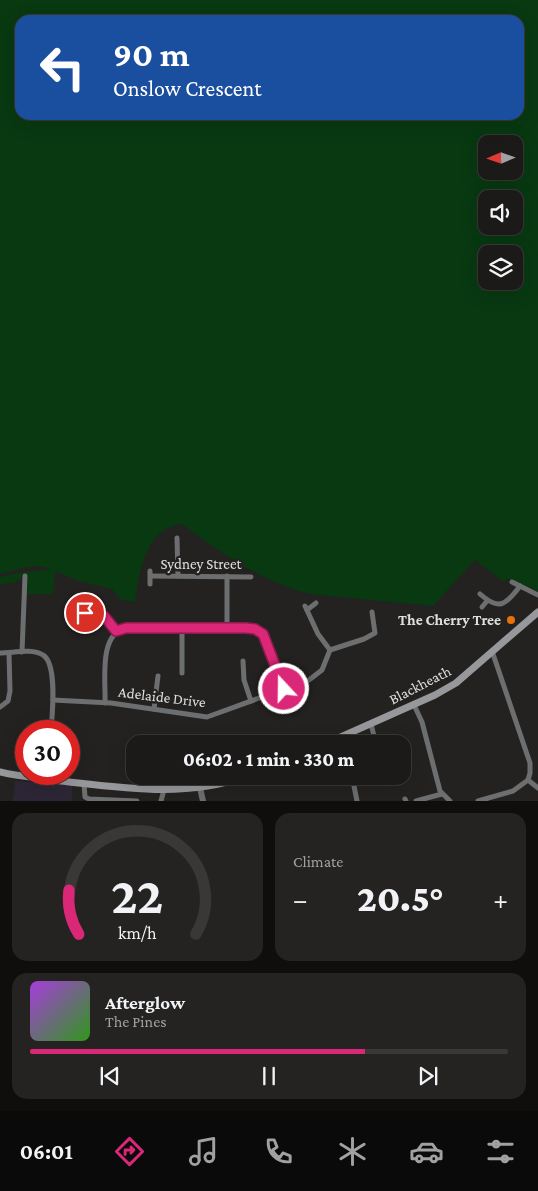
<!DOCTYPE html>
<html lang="en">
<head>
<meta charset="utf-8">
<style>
	:root { --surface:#1b1a18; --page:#242321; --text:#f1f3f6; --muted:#a0a1a2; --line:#393837; --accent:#db2777 }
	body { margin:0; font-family:"Crimson Pro",serif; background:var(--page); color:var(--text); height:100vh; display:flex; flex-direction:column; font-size:19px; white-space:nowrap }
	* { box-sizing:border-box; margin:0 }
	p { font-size:16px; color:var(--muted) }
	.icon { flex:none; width:28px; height:28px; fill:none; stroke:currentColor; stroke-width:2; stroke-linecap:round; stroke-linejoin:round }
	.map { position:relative; height:801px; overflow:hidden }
	.drawer { display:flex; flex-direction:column; gap:12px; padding:12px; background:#0f0e0d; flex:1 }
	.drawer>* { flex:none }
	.banner { position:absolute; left:15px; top:15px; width:509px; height:105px; border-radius:15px; box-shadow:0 5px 20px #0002,0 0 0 1px var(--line); background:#1a4fa0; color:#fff; overflow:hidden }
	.needle { width:32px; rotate:268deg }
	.controls { position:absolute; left:478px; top:135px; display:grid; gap:10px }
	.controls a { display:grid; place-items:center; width:45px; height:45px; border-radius:10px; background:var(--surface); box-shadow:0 5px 20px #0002,0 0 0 1px var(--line); font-size:25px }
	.speed { position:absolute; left:15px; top:720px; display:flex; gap:10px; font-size:25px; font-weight:700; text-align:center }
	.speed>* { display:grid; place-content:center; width:65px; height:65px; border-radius:50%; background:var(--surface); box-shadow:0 5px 20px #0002,0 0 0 1px var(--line); line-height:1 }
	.speed .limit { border:8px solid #d22; background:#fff; color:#111 }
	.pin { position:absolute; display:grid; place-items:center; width:42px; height:42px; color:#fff; margin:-21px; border:2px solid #fff; border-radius:50%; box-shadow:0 1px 5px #0007 }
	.me { position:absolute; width:55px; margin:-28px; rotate:339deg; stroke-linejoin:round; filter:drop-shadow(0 0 4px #0008) }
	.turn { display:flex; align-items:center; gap:18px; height:105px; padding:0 15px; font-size:22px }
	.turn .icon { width:65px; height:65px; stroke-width:2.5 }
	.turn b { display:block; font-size:35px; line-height:42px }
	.big { font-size:38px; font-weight:800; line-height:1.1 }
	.drawer .widget { flex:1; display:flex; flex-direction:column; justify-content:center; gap:8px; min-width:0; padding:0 18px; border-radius:15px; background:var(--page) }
	.drawer .dial { align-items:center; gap:0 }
	.dial svg { height:130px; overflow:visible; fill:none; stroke:var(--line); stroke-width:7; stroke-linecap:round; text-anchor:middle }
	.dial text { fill:var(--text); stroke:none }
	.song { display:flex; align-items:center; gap:15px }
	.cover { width:60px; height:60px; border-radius:8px; background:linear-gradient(135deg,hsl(280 70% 55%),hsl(110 70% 35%)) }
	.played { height:5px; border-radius:2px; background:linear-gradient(90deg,var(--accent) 70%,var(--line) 70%) }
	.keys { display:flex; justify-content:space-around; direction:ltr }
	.heat { display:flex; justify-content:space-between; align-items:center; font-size:28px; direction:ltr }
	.drawer .tiles { flex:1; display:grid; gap:12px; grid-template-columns:1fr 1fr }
	.widget:last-child { grid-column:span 2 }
	.trip { position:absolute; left:126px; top:735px; width:285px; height:50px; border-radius:15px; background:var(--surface); box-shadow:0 5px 20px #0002,0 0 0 1px var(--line); font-weight:800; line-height:50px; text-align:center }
	.tab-bar { display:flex; height:80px; justify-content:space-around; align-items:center; background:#0b0a0a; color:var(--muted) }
	.tab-bar .icon { width:35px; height:35px }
	.tab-bar .current { color:var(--accent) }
	.tab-bar b { font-size:22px; color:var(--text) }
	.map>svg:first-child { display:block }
	.commercial { fill:#2d2636 }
	.green { fill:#083911; fill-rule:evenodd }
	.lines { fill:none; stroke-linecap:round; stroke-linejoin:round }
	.minor { stroke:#6d6e6f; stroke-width:5 }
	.tertiary { stroke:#6d6e6f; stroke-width:6 }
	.secondary { stroke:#97989b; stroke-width:7 }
	.route-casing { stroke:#8e194d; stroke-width:12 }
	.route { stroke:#db2777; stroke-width:9 }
	.food-dot { fill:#e8710a; stroke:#242220; stroke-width:2 }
	.labels { text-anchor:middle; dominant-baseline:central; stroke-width:5; stroke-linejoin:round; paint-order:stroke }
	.street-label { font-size:15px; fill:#e1dfde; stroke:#242220 }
	.poi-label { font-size:15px; font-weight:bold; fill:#e1dfde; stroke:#242220; text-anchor:end }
</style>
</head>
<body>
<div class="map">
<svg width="538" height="801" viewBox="0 0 538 801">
	<rect width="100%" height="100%" fill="#242220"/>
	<!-- commercial -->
	<polygon class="commercial" points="15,781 72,785 72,801 13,801"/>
	<!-- green -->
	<path class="green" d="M0,0H538V592L533,588L507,578L504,582L475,560L433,606L310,594C263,582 220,553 182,524C145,528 140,572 135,602L121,600L112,589L76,580L55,571L53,594H27L28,574L13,583L0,584V577L24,572L51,570C38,561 14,571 0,574ZM20,20H519V115H20ZM486,144H514V171H486ZM486,199H514V226H486ZM486,254H514V281H486Z"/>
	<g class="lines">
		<!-- minor -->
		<g class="minor">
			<polyline points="177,538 178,576"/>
			<polyline points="150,571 150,584"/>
			<polyline points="151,576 251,577"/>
			<polyline points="227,576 227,627"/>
			<polyline points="512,582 538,595"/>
			<path d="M480,594C499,611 506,605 520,586"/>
			<polyline points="305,606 318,634 330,650"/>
			<polyline points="482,607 487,601"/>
			<polyline points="307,610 316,603"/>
			<polyline points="76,614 105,616 116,631"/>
			<polyline points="492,651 530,763 530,773 528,780 538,788"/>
			<polyline points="22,652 25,576"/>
			<path d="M0,653C13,653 32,648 43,655C58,664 52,716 51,731"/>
			<polyline points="243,661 244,680 251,701"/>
			<polyline points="182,673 182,628"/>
			<polyline points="53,700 111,703 207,717 309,680 322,670 330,650 364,639 375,633 372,612"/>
			<path d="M105,703C106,681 98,634 126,628H246L255,629L263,634L284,689"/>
			<polyline points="414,705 422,722 440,791 450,801"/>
			<polyline points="0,707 8,701 10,691 9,653"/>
			<polyline points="154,709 158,676"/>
			<polyline points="371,724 376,744"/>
			<polyline points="352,776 357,801"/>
			<polyline points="385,776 386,779"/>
			<polyline points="84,784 85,797 89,799 137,801"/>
			<polyline points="405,799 406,801"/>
			<polyline points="161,801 164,790"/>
			<polyline points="416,801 442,794"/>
			<polyline points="478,801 513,791 528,780"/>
		</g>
		<!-- tertiary -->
		<polyline class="tertiary" points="200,788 203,801"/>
		<!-- secondary -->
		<g class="secondary">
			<polyline points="325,744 435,695 456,683 538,612"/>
			<path d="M0,772C20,777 40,778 61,781C123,788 187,798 247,776"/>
		</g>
	</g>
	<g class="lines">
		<defs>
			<polyline id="route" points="85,613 104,616 116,631 126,628 246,628 255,629 263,634 284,689"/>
		</defs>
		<!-- route casing -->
		<use href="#route" class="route-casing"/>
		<!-- route -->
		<use href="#route" class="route"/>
	</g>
	<!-- markers -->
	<circle class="food-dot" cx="511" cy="620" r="5"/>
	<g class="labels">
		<!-- street labels -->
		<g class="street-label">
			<text x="201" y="564">Sydney Street</text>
			<text transform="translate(420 685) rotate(-27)">Blackheath</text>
			<text transform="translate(162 697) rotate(7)">Adelaide Drive</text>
		</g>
		<!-- poi labels -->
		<g class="poi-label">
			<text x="501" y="620">The Cherry Tree</text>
		</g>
	</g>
</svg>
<div class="controls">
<a><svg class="needle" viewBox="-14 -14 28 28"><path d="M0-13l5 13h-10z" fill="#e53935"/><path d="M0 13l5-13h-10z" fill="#a0a1a2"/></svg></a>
<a><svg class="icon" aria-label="sound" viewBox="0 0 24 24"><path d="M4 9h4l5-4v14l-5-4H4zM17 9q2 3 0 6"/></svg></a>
<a><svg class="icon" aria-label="layers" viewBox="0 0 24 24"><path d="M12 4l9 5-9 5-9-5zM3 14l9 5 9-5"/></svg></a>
</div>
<div class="speed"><div class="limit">30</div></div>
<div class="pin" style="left:85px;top:613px;background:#d93025"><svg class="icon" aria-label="arrive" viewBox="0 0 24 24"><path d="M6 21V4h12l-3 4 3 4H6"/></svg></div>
<svg class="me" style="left:284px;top:689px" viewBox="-20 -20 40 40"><circle r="17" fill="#db2777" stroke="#fff" stroke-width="3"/><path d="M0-11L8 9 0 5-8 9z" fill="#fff"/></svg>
<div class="trip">06:02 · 1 min · 330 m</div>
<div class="banner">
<div class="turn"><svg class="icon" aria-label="left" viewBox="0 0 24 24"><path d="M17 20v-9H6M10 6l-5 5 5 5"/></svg><div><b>90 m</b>Onslow Crescent</div></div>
</div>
</div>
<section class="drawer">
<div class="tiles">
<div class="widget dial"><svg viewBox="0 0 100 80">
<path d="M14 69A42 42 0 1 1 86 69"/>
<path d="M14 69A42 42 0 0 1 8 42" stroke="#db2777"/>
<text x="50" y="56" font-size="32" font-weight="700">22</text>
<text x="50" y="72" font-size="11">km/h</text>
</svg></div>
<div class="widget"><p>Climate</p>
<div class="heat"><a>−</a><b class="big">20.5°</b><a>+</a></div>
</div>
<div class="widget">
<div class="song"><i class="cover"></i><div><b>Afterglow</b><p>The Pines</p></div></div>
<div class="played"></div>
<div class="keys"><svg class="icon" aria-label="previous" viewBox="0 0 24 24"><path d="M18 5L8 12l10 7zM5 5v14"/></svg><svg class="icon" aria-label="pause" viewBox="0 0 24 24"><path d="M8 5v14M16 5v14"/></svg><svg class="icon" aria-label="next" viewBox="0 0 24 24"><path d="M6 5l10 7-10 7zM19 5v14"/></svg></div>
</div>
</div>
</section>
<nav class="tab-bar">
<b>06:01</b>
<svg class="icon current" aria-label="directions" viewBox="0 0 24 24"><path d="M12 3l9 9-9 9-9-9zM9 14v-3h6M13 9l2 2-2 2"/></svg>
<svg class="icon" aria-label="music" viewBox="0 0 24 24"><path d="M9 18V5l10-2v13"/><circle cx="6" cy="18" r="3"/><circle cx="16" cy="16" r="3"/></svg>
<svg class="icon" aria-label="phone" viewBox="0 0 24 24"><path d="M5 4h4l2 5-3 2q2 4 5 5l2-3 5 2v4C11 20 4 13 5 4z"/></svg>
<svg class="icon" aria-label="climate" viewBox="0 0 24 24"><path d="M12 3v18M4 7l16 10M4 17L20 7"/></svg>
<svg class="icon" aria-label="car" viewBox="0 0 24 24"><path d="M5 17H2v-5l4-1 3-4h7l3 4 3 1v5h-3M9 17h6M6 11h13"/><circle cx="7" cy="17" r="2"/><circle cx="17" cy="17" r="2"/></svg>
<svg class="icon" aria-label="filters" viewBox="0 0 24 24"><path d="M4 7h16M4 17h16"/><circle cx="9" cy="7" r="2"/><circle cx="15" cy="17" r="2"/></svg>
</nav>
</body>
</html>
